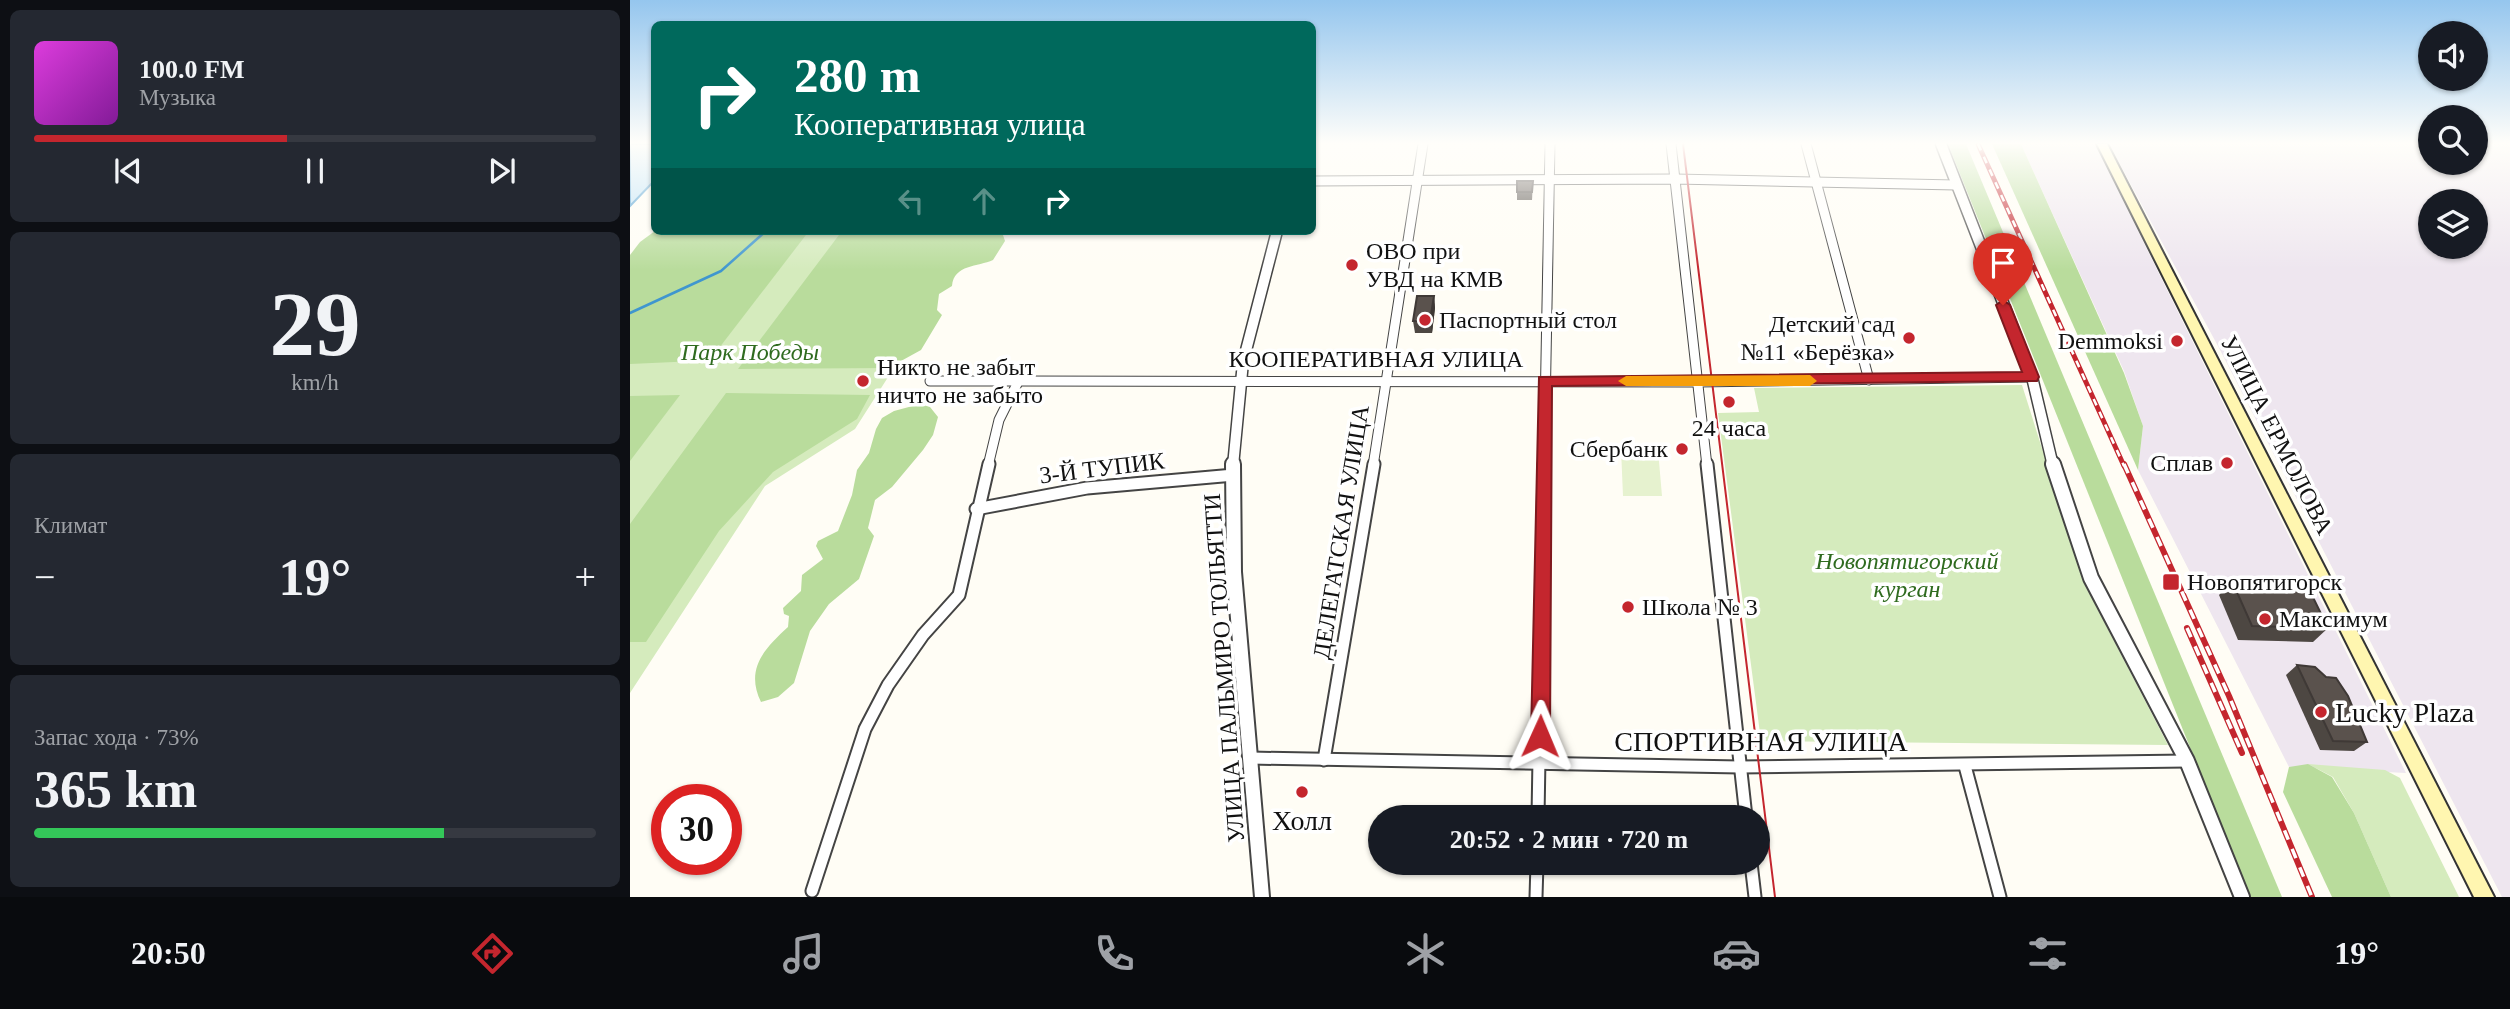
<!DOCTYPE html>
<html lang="ru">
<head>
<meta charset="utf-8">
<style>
	:root { --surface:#171b24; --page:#242831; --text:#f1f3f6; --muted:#9ea1a6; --line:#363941; --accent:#c4262e }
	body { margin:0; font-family:Georgia,serif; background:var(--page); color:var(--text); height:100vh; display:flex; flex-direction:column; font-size:26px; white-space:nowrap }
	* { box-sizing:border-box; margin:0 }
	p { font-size:23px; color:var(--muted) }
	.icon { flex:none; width:38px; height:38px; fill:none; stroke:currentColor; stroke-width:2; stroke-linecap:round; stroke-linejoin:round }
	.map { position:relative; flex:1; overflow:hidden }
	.drawer { display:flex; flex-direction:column; gap:10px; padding:10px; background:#0d0f14; width:630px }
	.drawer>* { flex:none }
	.hud { position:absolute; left:21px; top:21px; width:665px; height:214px; border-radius:10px; box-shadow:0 2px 5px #0004; background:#00695c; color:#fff; overflow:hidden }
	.buttons { position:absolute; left:1788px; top:21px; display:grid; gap:14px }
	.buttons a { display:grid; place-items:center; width:70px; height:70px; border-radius:50%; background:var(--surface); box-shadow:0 2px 5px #0004; font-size:35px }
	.speed { position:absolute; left:21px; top:784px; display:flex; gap:14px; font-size:35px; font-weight:700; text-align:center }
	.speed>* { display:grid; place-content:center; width:91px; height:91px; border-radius:50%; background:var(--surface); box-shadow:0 2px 5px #0004; line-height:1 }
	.speed .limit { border:10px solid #d22; background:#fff; color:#111 }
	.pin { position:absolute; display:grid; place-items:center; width:60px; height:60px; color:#fff; margin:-72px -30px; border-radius:50% 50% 50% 0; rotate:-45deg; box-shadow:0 0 7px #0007 }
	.pin .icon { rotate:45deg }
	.me { position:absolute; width:77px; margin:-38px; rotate:1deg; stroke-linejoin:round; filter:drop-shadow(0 0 5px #0008) }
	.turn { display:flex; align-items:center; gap:24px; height:147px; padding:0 28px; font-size:32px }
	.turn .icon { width:91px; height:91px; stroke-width:2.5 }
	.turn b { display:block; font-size:49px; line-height:60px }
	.lanes { display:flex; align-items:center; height:66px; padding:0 28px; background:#0003; justify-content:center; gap:35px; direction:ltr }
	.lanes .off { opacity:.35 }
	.big { font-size:52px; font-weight:700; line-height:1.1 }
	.drawer .widget { flex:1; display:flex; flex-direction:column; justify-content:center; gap:10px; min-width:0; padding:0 24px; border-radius:10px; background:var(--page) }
	.drawer .dial { align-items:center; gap:0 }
	.dial b { font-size:91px; line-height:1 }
	.song { display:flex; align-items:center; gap:21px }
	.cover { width:84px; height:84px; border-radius:10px; background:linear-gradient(135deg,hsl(300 70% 55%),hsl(290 70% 35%)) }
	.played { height:7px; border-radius:4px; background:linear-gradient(90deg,var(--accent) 45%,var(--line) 45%) }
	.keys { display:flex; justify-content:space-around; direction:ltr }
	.heat { display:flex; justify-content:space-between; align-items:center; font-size:38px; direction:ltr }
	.charge { height:10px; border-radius:5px; background:linear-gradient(90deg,#34c759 73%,var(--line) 0) }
	.trip { position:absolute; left:738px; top:805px; width:402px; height:70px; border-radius:35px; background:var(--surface); box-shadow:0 2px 5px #0004; font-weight:700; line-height:70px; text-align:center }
	.menu { display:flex; height:112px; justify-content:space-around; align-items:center; background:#090b0e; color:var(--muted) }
	.menu .icon { width:49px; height:49px }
	.menu .active { color:var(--accent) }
	.menu b { font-size:32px; color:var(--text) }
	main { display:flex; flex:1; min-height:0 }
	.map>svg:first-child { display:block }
	.industrial { fill:#eee6ef; fill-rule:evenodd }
	.green { fill:#d5ebbd }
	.forest { fill:#b9dc9c }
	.pitch { fill:#e6f2cf }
	.water { fill:#b9e0f7; stroke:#3f96cf; stroke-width:2 }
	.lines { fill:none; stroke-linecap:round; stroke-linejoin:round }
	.stream { stroke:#3f96cf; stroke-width:2.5 }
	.minor-far1-casing { stroke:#444; stroke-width:11 }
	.minor-casing { stroke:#444; stroke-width:15 }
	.tertiary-far1-casing { stroke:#444; stroke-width:13 }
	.tertiary-casing { stroke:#444; stroke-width:18 }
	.secondary-casing { stroke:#333; stroke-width:4 }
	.minor-far1 { stroke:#fff; stroke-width:9 }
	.minor { stroke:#fff; stroke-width:11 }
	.tertiary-far1 { stroke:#fff; stroke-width:10 }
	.tertiary { stroke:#fff; stroke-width:14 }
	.secondary { fill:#fff6b0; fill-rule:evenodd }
	.tram { stroke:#c4262e; stroke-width:2 }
	.rail-far1-casing { stroke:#c4262e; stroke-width:5 }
	.rail-casing { stroke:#c4262e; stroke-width:6 }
	.rail-far1 { stroke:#fff; stroke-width:2.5; stroke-dasharray:7; stroke-linecap:butt }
	.rail { stroke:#fff; stroke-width:3.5; stroke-dasharray:10; stroke-linecap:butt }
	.wall { fill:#4d4742 }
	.shaded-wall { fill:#3f3936 }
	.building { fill:#5a524d; stroke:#3f3936; stroke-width:2 }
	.route { fill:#c4262e; stroke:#7f191e; stroke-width:2 }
	.slow { fill:#f59e0b }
	.poi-dot { fill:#c4262e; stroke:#fff; stroke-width:2.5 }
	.labels { text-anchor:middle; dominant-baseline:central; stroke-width:7; stroke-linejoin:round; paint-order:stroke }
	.poi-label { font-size:24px; fill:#111; stroke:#fff; text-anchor:start }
	.park-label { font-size:24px; font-style:italic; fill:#2f6b1f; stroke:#fff }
	.street-label { font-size:24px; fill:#111; stroke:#fff }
	.near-poi-label { font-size:28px; fill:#111; stroke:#fff; text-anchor:start }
	.near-street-label { font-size:28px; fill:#111; stroke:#fff }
</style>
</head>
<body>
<main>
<section class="drawer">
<div class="widget">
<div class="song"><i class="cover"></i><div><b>100.0 FM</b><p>Музыка</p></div></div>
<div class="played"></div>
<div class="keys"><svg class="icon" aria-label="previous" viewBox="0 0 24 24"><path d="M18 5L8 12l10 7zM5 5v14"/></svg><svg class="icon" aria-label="pause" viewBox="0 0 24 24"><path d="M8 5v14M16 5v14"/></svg><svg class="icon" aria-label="next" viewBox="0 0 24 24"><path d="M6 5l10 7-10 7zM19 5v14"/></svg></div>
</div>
<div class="widget dial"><b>29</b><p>km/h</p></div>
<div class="widget"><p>Климат</p>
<div class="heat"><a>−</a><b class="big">19°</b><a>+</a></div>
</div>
<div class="widget"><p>Запас хода · 73%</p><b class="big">365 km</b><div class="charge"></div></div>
</section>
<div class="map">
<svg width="1880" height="897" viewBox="0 0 1880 897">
	<rect width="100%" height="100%" fill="#fffdf5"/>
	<!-- industrial -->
	<g class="industrial">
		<polygon points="1391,144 1465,144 1776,773 1659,767 1508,470 1513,426 1494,371"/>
		<path d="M1479,144H1801V163H1846V144H1880V897H1872L1589,348ZM1801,201H1846V247H1801Z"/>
	</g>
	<!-- green -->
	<g class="green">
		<polygon points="37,231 331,231 276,349 225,429 135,486 0,693 0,267"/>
		<polygon points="1392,385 1455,585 1538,745 1131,741 1088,413 1129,412 1124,388"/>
		<polygon points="1678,764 1755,770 1770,778 1829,897 1761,897 1724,813 1703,777"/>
	</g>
	<!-- forest -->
	<g class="forest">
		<polygon points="1318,144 1336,144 1652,897 1620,897"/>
		<polygon points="1362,144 1391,144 1494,373 1513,426 1508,470"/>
		<polygon points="25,231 179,231 86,352 66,361 0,364 0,255 10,242"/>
		<path d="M212,231H348L373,235L375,241L363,260C348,267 324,264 322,286L309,294L307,310L312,315L291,350L271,361L265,368L108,369Z"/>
		<polygon points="96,393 240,395 227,419 143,472 89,531 16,642 0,642 0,524"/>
		<polygon points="50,395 0,461 0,396"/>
		<path d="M290,404L300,407L308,417L303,435L293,450L262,487L245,500L238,528L244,536L229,579L199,604L180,631L164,683L148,697L131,702C115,669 134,649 158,627L159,616L154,614L153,608L171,591L172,575L193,559L186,546L188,541L208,531L222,495L227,470L239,453L246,429L252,418L264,411Z"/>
		<polygon points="1678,764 1702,777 1724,813 1761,897 1702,897 1653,792 1659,767"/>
	</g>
	<!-- pitch -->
	<polygon class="pitch" points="991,449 1028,450 1032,496 993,496"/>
	<!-- water -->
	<polygon class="water" points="0,144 24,144 24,181 0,206"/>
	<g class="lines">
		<!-- stream -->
		<polyline class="stream" points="0,313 91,271 136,231"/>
		<defs>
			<g id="minor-far1">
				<polyline points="1041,144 1077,466"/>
				<polyline points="1176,144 1239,380"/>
				<polyline points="682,181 1045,179 1326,185"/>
				<polyline points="300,381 1068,382 1402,377"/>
				<polyline points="358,466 369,420 389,380"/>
				<polyline points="743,466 793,144"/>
				<polyline points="914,466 920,144"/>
			</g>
			<g id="minor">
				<polyline points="1077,464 1116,817"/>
				<polyline points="346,509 457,488 604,475"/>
				<polyline points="621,758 1110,767 1557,761"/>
				<polyline points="694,760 744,464"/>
				<polyline points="1335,766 1370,897"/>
				<polyline points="908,817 914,464"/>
				<polyline points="1121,863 1125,897"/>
				<polyline points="182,891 235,729 258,685 293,635 329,595 359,464"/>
				<polyline points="906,897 907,863"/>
			</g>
			<g id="tertiary-far1">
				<polyline points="1311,144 1402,377 1423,466"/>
				<polyline points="603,466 613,362 647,231"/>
			</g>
			<g id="tertiary">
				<polyline points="603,464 604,572 632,897"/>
				<polyline points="1423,464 1461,578 1557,761 1612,897"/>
			</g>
			<polygon id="secondary" points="1467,144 1477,144 1864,897 1844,897"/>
		</defs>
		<!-- minor-far1 casing -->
		<use href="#minor-far1" class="minor-far1-casing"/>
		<!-- minor casing -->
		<use href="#minor" class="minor-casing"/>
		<!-- tertiary-far1 casing -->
		<use href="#tertiary-far1" class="tertiary-far1-casing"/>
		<!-- tertiary casing -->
		<use href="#tertiary" class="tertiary-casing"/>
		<!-- secondary casing -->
		<use href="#secondary" class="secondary-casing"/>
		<!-- minor-far1 -->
		<use href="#minor-far1" class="minor-far1"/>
		<!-- minor -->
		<use href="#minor" class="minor"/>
		<!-- tertiary-far1 -->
		<use href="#tertiary-far1" class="tertiary-far1"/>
		<!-- tertiary -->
		<use href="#tertiary" class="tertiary"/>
		<!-- secondary -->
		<use href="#secondary" class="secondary"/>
		<!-- tram -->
		<polyline class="tram" points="1053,144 1145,897"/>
		<defs>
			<polyline id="rail-far1" points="1348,144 1494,466"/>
			<g id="rail">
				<polyline points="1494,464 1599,696 1682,897"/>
				<polyline points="1557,628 1612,753"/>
			</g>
		</defs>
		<!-- rail-far1 casing -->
		<use href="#rail-far1" class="rail-far1-casing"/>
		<!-- rail casing -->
		<use href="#rail" class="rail-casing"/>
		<!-- rail-far1 -->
		<use href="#rail-far1" class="rail-far1"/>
		<!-- rail -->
		<use href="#rail" class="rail"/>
	</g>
	<!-- wall -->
	<g class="wall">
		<polygon points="903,181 902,200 887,200 887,192"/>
		<polygon points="804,296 805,308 802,333 785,333 783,321"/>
		<polygon points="1602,581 1698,628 1683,642 1608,640 1589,595"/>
		<polygon points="1667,665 1737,742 1724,751 1690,750 1656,675"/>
	</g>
	<!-- shaded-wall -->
	<polygon class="shaded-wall" points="804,296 805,308 802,333 800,321"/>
	<!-- building -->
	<g class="building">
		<polygon points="887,181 903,181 902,192 887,192"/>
		<polygon points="787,296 804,296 800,321 783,321"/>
		<polygon points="1602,581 1676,583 1698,628 1622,626"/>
		<polygon points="1667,665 1685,667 1696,677 1706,678 1718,696 1737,742 1703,741"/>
	</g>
	<!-- sky -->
	<linearGradient id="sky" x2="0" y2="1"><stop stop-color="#95c6ee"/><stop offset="0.53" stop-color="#fffefa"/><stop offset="1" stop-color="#fffefa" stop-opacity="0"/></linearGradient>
	<rect width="1880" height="270" fill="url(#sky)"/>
	<!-- route -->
	<polygon class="route" points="1373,300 1380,305 1409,377 1407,381 922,386 920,736 917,743 910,746 903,743 901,736 909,377 1392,372 1366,305"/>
	<!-- slow -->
	<polygon class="slow" points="1180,375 1187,381 1180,386 996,386 988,381 996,376"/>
	<!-- markers -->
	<g class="poi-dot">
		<circle cx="722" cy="265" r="7"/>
		<circle cx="795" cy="320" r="7"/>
		<circle cx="1279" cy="338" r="7"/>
		<circle cx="1547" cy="341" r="7"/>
		<circle cx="233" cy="381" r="7"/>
		<circle cx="1099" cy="402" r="7"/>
		<circle cx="1052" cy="449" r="7"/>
		<circle cx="1597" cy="463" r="7"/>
		<rect x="1532" y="573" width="18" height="18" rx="3.5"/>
		<circle cx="998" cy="607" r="7"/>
		<circle cx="1635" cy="619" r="7"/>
		<circle cx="1691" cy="712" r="7"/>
		<circle cx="672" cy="792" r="7"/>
	</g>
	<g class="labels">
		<!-- poi labels -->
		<g class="poi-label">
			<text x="736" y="251">ОВО при<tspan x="736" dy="28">УВД на КМВ</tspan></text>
			<text x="809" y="320">Паспортный стол</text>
			<text x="1265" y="324" text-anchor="end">Детский сад<tspan x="1265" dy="28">№11 «Берёзка»</tspan></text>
			<text x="1533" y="341" text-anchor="end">Demmoksi</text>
			<text x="247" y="367">Никто не забыт<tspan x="247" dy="28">ничто не забыто</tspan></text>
			<text x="1099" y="428" text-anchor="middle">24 часа</text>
			<text x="1038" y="449" text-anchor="end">Сбербанк</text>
			<text x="1583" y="463" text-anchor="end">Сплав</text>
			<text x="1557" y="582">Новопятигорск</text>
			<text x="1012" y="607">Школа № 3</text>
			<text x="1649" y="619">Максимум</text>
		</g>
		<!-- park labels -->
		<g class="park-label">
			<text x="120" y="352">Парк Победы</text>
			<text x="1277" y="561">Новопятигорский<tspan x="1277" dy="28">курган</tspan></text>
		</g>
		<!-- street labels -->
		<g class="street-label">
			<text x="746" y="359">КООПЕРАТИВНАЯ УЛИЦА</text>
			<text transform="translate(1647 435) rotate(63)">УЛИЦА ЕРМОЛОВА</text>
			<text transform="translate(472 468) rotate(-7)">3-Й ТУПИК</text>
			<text transform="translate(711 532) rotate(-81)">ДЕЛЕГАТСКАЯ УЛИЦА</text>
			<text transform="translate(594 668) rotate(-94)">УЛИЦА ПАЛЬМИРО ТОЛЬЯТТИ</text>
		</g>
		<!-- near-poi labels -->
		<g class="near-poi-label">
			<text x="1705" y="712">Lucky Plaza</text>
			<text x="672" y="820" text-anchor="middle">Холл</text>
		</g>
		<!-- near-street labels -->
		<g class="near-street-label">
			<text x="1131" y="741">СПОРТИВНАЯ УЛИЦА</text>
		</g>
	</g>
</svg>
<div class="buttons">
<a><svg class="icon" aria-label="sound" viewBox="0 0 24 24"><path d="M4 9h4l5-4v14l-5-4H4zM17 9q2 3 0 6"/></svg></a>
<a><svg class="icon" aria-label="search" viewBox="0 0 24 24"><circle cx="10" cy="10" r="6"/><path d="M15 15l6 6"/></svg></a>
<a><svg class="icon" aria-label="layers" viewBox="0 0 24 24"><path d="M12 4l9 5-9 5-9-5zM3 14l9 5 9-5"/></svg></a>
</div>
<div class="speed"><div class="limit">30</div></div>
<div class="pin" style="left:1373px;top:305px;background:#d93025"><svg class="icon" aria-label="arrive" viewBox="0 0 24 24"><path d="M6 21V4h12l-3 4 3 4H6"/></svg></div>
<svg class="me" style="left:910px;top:736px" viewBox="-20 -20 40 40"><path d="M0-17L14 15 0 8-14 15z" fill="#c4262e" stroke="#fff" stroke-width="4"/></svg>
<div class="trip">20:52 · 2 мин · 720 m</div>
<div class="hud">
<div class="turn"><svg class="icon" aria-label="right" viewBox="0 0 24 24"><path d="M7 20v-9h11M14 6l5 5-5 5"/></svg><div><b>280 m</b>Кооперативная улица</div></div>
<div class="lanes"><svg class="icon off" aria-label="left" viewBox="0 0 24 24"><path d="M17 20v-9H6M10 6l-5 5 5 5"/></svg><svg class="icon off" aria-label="ahead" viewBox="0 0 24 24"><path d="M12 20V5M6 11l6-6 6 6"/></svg><svg class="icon" aria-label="right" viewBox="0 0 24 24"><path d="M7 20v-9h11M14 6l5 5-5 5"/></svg></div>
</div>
</div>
</main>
<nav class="menu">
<b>20:50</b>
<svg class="icon active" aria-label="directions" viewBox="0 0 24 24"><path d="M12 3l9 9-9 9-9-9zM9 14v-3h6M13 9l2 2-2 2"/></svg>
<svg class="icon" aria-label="music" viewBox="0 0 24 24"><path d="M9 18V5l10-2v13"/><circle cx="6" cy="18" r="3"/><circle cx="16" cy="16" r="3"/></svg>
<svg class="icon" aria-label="phone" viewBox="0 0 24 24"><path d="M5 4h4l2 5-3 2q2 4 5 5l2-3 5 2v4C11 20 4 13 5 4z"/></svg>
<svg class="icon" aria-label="climate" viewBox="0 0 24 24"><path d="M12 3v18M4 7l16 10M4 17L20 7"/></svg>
<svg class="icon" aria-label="car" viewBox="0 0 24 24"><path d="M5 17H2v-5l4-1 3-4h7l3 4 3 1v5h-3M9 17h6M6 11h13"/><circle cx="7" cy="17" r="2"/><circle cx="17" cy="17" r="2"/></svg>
<svg class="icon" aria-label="filters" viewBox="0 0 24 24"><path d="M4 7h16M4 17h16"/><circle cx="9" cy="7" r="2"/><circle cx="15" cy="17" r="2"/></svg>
<b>19°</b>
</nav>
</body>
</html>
